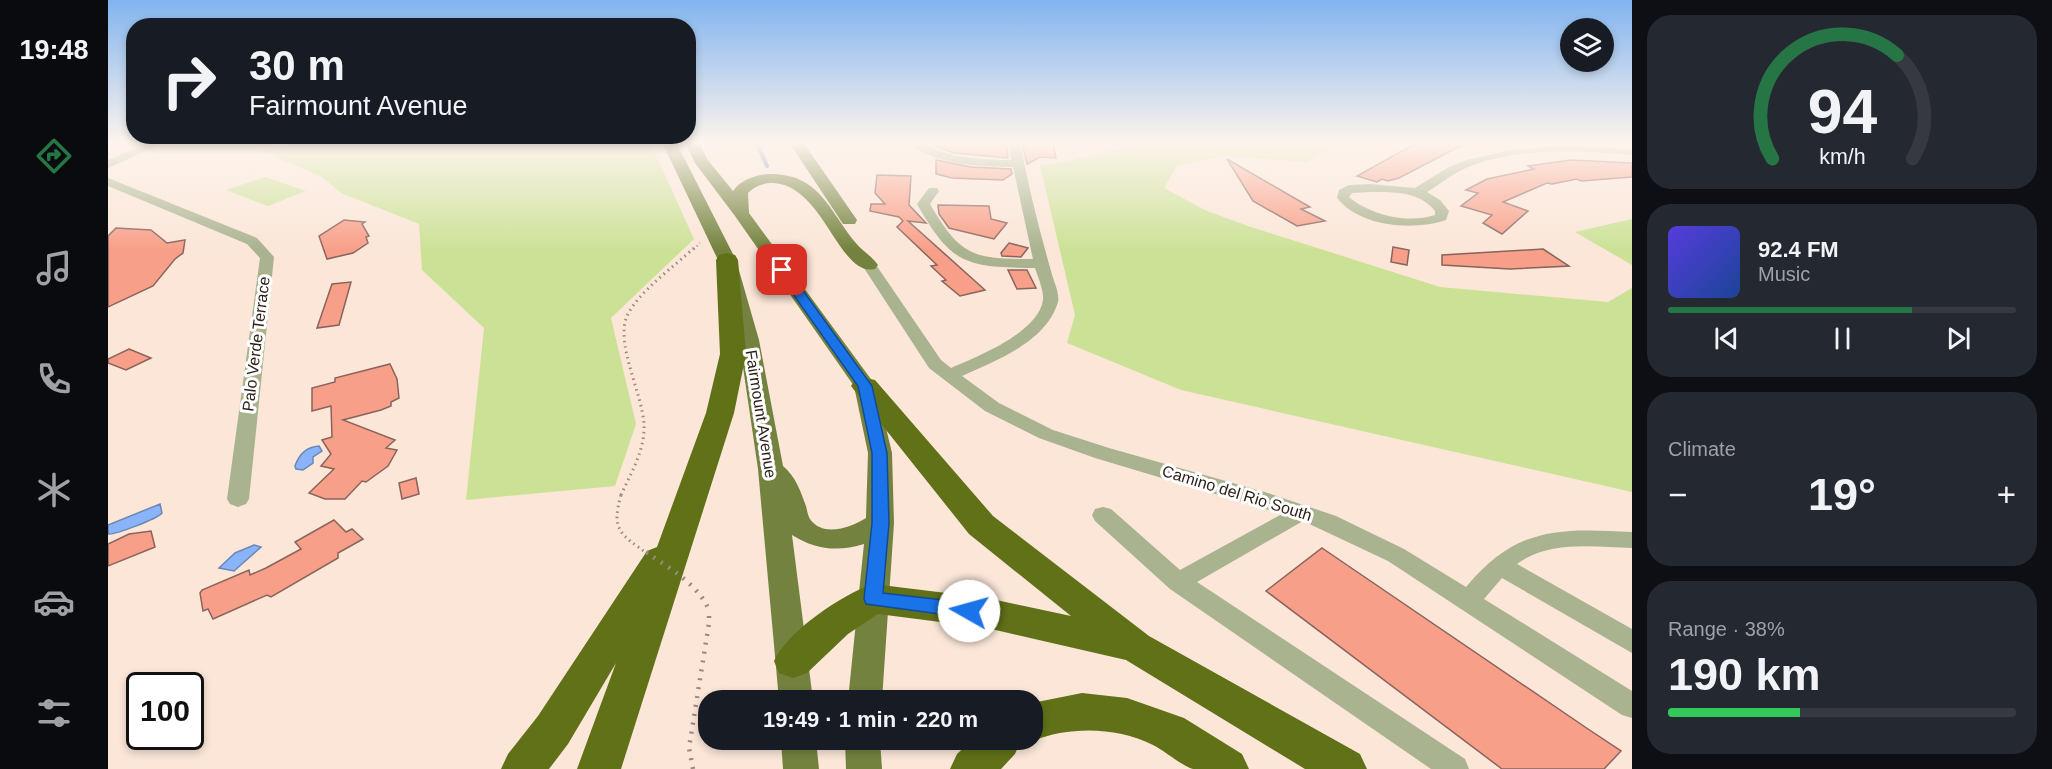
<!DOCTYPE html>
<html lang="en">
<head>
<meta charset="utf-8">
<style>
	:root { --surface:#171b24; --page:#242831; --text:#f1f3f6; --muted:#9ea1a6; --line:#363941; --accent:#267544 }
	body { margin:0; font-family:Arial,sans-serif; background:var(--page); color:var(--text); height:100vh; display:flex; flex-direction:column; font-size:22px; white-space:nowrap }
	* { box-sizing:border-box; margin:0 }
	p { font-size:20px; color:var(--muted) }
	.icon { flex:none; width:33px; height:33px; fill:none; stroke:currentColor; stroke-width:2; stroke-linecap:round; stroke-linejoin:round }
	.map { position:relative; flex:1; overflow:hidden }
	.sheet { display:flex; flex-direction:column; gap:15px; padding:15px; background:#0d0f14; width:420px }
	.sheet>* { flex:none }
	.banner { position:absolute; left:18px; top:18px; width:570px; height:126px; border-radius:24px; box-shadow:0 3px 9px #0003; background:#171b24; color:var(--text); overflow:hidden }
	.controls { position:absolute; left:1452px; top:18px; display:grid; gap:12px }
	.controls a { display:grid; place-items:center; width:54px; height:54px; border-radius:50%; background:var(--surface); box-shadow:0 3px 9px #0003; font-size:30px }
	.speed { position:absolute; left:18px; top:672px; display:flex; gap:12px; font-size:30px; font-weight:700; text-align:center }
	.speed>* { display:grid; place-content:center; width:78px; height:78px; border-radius:50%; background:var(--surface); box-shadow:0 3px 9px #0003; line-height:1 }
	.speed .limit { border:3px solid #111; border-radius:9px; background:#fff; color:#111 }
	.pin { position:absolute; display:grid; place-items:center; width:51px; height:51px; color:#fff; margin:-26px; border-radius:12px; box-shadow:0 3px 9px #0006 }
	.me { position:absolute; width:66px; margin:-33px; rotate:277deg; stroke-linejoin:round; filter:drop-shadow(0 0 4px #0008) }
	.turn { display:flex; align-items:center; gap:21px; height:126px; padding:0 24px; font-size:27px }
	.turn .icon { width:78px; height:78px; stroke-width:2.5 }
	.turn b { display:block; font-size:42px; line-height:51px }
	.big { font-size:45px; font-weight:600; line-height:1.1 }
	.sheet .tile { flex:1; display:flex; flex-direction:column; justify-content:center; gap:9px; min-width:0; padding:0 21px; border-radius:24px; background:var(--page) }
	.sheet .dial { align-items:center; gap:0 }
	.dial svg { height:156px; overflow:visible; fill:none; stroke:var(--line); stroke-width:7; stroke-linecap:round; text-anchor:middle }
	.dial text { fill:var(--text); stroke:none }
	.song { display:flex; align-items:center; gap:18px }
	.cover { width:72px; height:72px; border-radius:9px; background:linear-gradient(135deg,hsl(250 70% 55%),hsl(220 70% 35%)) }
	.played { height:6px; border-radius:3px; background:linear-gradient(90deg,var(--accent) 70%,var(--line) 70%) }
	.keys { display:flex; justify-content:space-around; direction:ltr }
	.heat { display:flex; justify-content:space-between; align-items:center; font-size:33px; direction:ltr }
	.charge { height:9px; border-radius:4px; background:linear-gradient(90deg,#34c759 38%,var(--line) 0) }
	.trip { position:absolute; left:590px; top:690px; width:345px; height:60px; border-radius:24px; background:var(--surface); box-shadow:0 3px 9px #0003; font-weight:600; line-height:60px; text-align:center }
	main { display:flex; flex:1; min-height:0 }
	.menu { display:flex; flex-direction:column; width:108px; justify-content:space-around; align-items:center; background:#090b0e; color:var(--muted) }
	.menu .icon { width:42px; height:42px }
	.menu .active { color:var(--accent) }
	.menu b { font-size:27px; color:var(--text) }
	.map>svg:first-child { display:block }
	.green { fill:#cbe296 }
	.water { fill:#89b4fa; stroke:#6c87b6; stroke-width:1.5 }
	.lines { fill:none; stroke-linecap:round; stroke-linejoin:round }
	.stream { stroke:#6c87b6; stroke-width:4 }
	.building { fill:#f89f89; stroke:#89645c; stroke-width:1.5 }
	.path-far2 { stroke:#9b8a7f; stroke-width:2; stroke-dasharray:1 3; stroke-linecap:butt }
	.path-far1 { stroke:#9b8a7f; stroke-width:3; stroke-dasharray:1.5 4; stroke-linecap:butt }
	.path { stroke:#9b8a7f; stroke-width:4.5; stroke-dasharray:2 7; stroke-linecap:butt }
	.minor { fill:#a9b38f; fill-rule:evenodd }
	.major { fill:#73823e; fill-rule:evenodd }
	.highway { fill:#607118; fill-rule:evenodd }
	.path-bridge-far1 { stroke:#9b8a7f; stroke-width:3; stroke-dasharray:1.5 4; stroke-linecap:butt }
	.path-bridge { stroke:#9b8a7f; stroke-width:4.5; stroke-dasharray:2 7; stroke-linecap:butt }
	.route { fill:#1a73e8; stroke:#114b97; stroke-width:1.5 }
	.labels { text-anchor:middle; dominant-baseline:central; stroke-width:6; stroke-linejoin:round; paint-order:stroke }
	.street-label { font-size:16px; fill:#2a1e16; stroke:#fff }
</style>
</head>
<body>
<main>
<nav class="menu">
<b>19:48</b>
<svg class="icon active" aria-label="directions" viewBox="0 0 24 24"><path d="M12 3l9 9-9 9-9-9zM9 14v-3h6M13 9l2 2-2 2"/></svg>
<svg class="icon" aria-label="music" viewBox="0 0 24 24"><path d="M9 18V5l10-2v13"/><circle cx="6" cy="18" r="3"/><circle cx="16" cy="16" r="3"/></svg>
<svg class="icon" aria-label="phone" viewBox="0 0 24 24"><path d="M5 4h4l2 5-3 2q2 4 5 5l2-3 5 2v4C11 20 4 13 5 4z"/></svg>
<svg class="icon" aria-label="climate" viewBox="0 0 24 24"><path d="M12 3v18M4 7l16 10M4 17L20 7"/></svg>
<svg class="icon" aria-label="car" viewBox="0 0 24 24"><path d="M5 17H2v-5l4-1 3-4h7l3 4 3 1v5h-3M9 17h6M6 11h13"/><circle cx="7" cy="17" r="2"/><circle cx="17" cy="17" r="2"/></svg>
<svg class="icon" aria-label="filters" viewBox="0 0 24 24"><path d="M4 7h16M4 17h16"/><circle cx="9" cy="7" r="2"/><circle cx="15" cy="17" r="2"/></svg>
</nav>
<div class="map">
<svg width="1524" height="769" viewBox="0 0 1524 769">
	<rect width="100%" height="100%" fill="#fbe6d8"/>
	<!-- green -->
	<g class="green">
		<polygon points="186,142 542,142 586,239 503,318 528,424 507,486 358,500 376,328 314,270 311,224 233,193 214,177 154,151"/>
		<polygon points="1041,142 1235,142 1199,162 1115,156 1069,166 1056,188 1099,211 1140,226 1332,287 1500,302 1524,288 1524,492 1073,390 959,343 967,315 932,165 956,162"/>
		<polygon points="157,177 198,191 160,206 118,190"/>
		<polygon points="1524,219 1524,265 1467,232"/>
	</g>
	<!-- water -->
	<g class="water">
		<path d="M211,446L214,451L205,457V463L195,470L188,469L187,466C191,454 198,447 211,446Z"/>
		<path d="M52,504L54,513C49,519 7,535 0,534V525Z"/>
		<polygon points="146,545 153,547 126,571 111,568 127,553"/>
	</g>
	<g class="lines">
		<!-- stream -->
		<polyline class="stream" points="648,142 659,166"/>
	</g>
	<!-- building -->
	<g class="building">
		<polygon points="827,142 898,142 900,158 846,153 827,146"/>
		<polygon points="914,142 945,142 948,158 932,157 919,164"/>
		<polygon points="1310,142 1360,142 1291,178 1280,181 1274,179 1269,182 1249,176"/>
		<polygon points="1119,159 1202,207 1193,209 1217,221 1189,226 1145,201"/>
		<polygon points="828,160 863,167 903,169 904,174 895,180 844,178 828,174"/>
		<polygon points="1463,160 1524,163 1524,177 1473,181 1469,179 1444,184 1439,183 1395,202 1420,211 1394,234 1375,223 1384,215 1353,206 1370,193 1358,190 1379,179 1426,169 1420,166"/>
		<polygon points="769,175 803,176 801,205 818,223 800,221 877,290 852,296 834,281 838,280 823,266 829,265 789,227 795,221 791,217 762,211 763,204 777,204 767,193"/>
		<polygon points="830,205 881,206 883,219 899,223 886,239 841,228 831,214"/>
		<polygon points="236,220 257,222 254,224 261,236 258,237 260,243 245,253 219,259 211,236"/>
		<polygon points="8,228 43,230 59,243 77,240 75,253 67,259 45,286 0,307 0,236"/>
		<polygon points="901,243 920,248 913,257 894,256 893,253"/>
		<polygon points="1285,247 1301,250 1299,265 1283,262"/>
		<polygon points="1435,249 1461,266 1402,269 1334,265 1334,255"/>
		<polygon points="900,270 919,270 928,288 909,289"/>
		<polygon points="243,282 231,325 209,328 224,284"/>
		<polygon points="21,349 43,358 18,370 0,363 0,359"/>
		<polygon points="282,364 289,379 291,398 283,402 283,406 273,410 235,420 287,440 278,448 289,450 280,466 258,482 254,481 237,499 217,499 201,493 226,469 213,466 223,454 214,440 224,437 223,406 204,411 204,388 227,382 227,378"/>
		<polygon points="308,478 311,494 294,499 291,483"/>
		<polygon points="226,520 238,532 244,529 255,539 230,553 230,558 163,597 159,595 105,619 100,609 95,611 92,593 94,590 141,570 142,575 158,568 193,549 187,542"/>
		<polygon points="43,531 47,547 0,566 0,544 21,534"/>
		<polygon points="1214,548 1480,729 1513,751 1496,769 1394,769 1158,591"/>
	</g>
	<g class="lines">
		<!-- path-far2 -->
		<polyline class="path-far2" points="586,249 592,243"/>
		<!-- path-far1 -->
		<path class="path-far1" d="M513,495C523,473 537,450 536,425C535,395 507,344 519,316C530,292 567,266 587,247"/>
		<!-- path -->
		<polyline class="path" points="585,769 581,748 601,623 601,610"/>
		<!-- minor -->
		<g class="minor">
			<polygon points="43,142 58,142 0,168 0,160"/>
			<path d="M799,142C817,142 828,150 845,155C864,159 884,160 903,160L900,142H912C920,185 931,229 943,271C945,280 952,293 950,302C938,342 889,360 854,376L891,403L945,430L1001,448L1160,493L1228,516L1296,549L1358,587C1408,527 1450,528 1524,532V548C1487,547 1441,540 1409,564L1524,629V653L1394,578L1376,599L1524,691V718L1514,715L1280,561L1195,521L1089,582L1357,759L1361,769H1323L1062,589L987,521L984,515L987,509L995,507L1003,509L1072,570L1174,514L987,458L931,438L877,411L821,368L754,265L756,262H766L833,360L843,368C870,356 930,333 935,300C936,291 930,277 927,268C859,267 844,266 809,204L821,188H829L831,191L822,204C853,257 865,259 925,259L905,167C873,167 823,164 799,142Z"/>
			<path d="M1463,145L1524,149V155C1471,151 1409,146 1358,168C1344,174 1332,184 1319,192L1332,200L1341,211L1338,220C1305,231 1252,227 1229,198L1231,190L1241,185L1262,184L1307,188L1339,168L1359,160L1402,150ZM1262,192C1286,192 1311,191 1327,211V215C1300,224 1262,215 1241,197L1244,193Z"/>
			<polygon points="0,178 149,238 166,257 141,499 138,504 130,507 122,504 119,499 152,258 139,244 0,186"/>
		</g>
		<!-- major -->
		<g class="major">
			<path d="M554,142H568L628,260L651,340L675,466C688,477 692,490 698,506C699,510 700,516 702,519C715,538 744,527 758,518L760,453L746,386L627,216L587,163L577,142H591L599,159L625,191C633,180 646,175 661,174C711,173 721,210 747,242C754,251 764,256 770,265L767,269C731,278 716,185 665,183C655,183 647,186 640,193L641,213L768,386L784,453L786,523L774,700H740L756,544C730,552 708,550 684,535L705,700H671L650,469L631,340L610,260Z"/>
			<polygon points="681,142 695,142 749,220 747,224 735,224"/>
			<polygon points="673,740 708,740 711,769 675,769"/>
			<polygon points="737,740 772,740 774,769 738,769"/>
		</g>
		<!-- highway -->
		<g class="highway">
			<polygon points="619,253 627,255 630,260 638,354 626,413 513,769 469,769 508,663 460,744 441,769 393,769 400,754 430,716 539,551 549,547 598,413 612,354 608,260 611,255"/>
			<path d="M757,378L767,380L885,516L1041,636L1252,754L1259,769H1197L1018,660L879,628L770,614L740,634L699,673L685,678L671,673L666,661C680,631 733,595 765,584L879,598L963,616L861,534L743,386L747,380Z"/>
			<path d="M974,693L1019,698L1076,718L1134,754L1141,769C1125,769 1100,769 1085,769C1074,766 1057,751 1045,745C1008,727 963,726 924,741L920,740H924V703Z"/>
			<polygon points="864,740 913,740 907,754 893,769 842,769 849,754"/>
		</g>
		<!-- path-bridge-far1 -->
		<path class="path-bridge-far1" d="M513,495C503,530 512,534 540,554"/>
		<!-- path-bridge -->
		<path class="path-bridge" d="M538,552C562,569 589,583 601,610"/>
	</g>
	<!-- sky -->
	<linearGradient id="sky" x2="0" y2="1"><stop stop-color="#82b4ef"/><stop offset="0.57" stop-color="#fdf4ed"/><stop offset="1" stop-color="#fdf4ed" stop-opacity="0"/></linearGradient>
	<rect width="1524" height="250" fill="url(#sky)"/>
	<!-- route -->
	<polygon class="route" points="674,266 678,267 764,386 779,453 781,523 775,593 861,603 868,605 871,611 868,616 861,618 758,604 756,599 764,523 764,453 750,386 668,270"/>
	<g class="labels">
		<!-- street labels -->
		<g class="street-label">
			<text transform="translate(148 344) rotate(-83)">Palo Verde Terrace</text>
			<text transform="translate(653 414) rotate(81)">Fairmount Avenue</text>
			<text transform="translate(1129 493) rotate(17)">Camino del Rio South</text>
		</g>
	</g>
</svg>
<div class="controls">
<a><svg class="icon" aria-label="layers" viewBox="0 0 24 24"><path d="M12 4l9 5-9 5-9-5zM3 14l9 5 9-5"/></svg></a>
</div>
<div class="speed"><div class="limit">100</div></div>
<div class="pin" style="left:674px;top:270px;background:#d93025"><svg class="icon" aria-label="arrive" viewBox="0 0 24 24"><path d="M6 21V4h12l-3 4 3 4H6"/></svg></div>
<svg class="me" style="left:861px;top:611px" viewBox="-20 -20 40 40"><circle r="19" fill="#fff"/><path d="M0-13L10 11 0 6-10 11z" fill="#1a73e8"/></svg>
<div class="trip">19:49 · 1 min · 220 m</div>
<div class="banner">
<div class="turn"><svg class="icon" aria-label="right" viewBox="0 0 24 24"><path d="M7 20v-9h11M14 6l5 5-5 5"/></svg><div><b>30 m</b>Fairmount Avenue</div></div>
</div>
</div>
<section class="sheet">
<div class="tile dial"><svg viewBox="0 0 100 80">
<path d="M14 69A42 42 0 1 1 86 69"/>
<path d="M14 69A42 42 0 0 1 78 16" stroke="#267544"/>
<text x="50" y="56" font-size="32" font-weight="700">94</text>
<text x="50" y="72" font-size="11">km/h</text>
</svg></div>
<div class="tile">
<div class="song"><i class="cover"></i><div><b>92.4 FM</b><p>Music</p></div></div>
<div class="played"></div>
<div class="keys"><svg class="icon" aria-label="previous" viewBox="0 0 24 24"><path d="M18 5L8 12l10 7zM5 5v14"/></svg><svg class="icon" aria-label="pause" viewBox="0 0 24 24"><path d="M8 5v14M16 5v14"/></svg><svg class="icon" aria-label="next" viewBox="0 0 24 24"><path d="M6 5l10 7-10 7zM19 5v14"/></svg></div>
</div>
<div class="tile"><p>Climate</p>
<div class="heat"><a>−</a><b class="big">19°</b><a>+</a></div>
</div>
<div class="tile"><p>Range · 38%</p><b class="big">190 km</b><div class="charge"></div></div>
</section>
</main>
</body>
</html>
